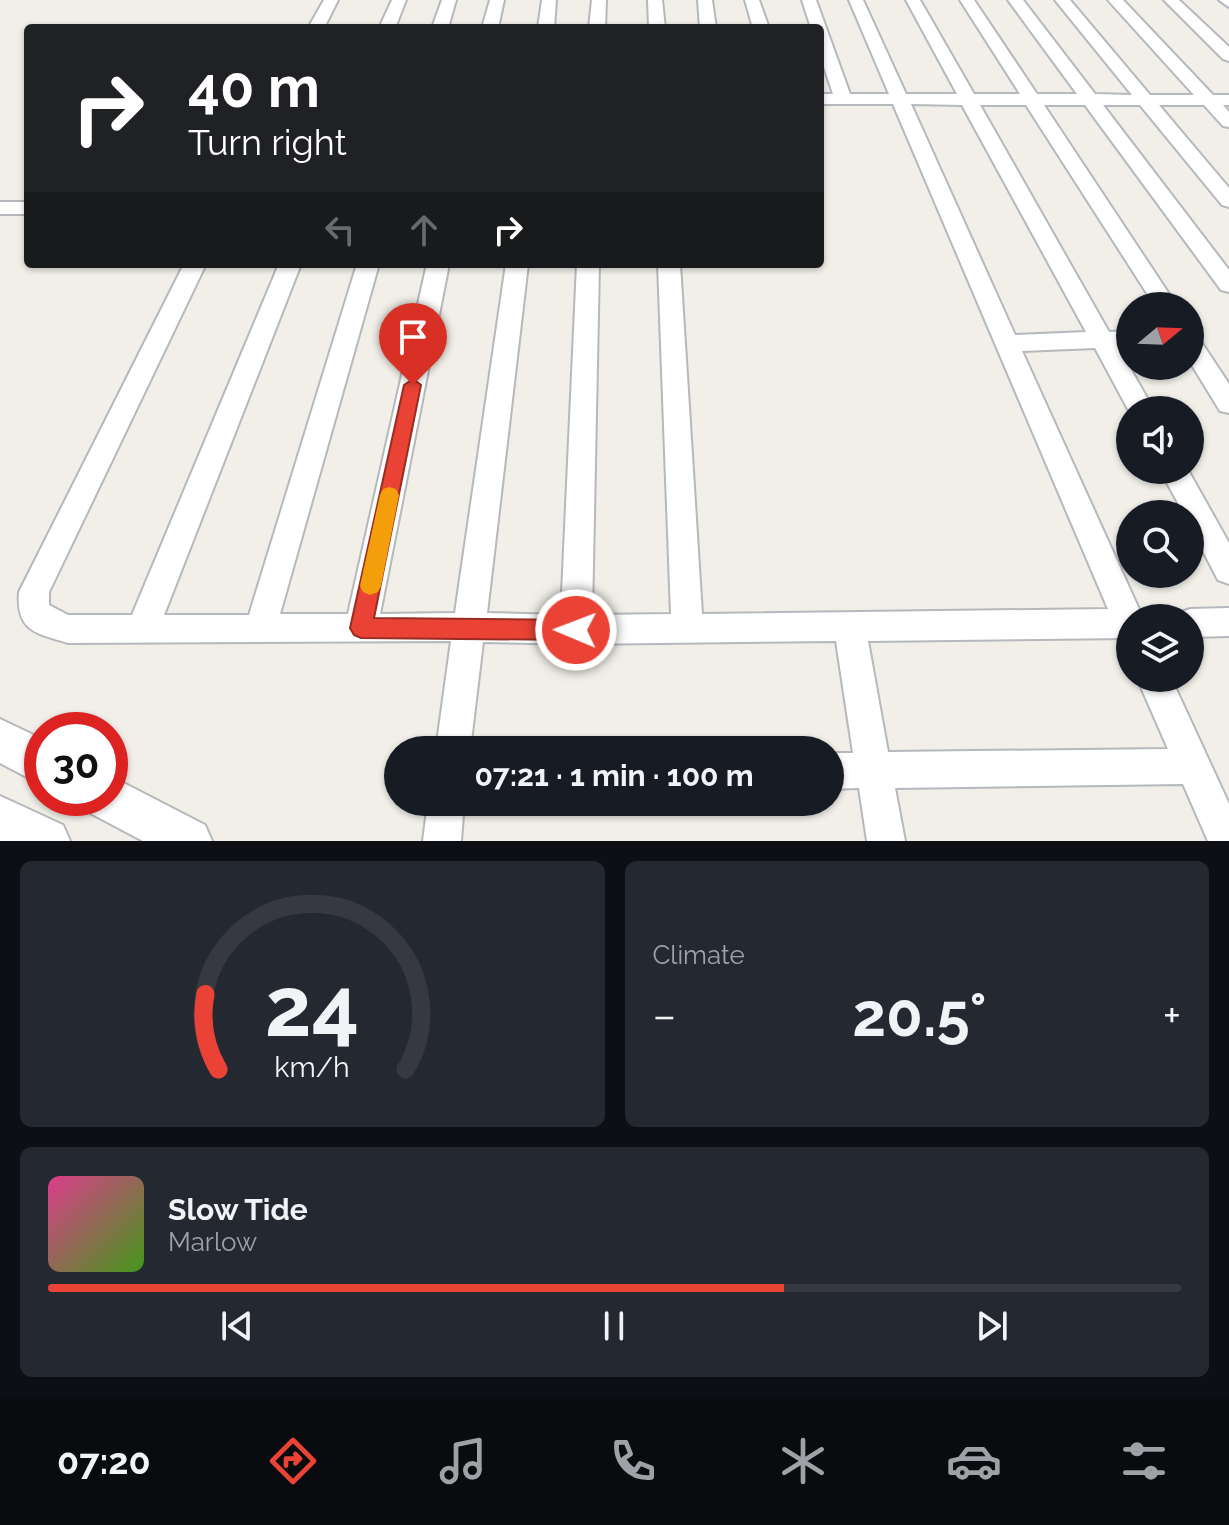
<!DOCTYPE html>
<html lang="en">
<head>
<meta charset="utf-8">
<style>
	:root { --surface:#171b24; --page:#242831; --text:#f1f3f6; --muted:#9ea1a6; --line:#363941; --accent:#ea4335 }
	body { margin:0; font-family:Raleway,sans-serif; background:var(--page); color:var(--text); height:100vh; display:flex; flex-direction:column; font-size:30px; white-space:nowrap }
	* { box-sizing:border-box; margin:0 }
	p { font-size:26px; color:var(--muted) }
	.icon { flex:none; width:44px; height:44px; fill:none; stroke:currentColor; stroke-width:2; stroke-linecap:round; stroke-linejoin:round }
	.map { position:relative; height:841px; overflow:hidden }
	.details { display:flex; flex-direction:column; gap:20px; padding:20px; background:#0d0f14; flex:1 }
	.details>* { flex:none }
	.top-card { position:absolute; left:24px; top:24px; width:800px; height:244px; border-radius:8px; box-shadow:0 2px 6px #0004; background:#202124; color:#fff; overflow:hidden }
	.needle { width:52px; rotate:71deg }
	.buttons { position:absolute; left:1116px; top:292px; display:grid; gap:16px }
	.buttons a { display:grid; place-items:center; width:88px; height:88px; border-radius:50%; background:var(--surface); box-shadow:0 2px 6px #0004; font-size:40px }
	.speed { position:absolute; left:24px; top:712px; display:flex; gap:16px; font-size:40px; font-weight:700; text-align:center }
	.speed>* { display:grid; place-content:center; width:104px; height:104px; border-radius:50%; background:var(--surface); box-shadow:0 2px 6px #0004; line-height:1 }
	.speed .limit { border:12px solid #d22; background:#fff; color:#111 }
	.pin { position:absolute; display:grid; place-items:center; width:68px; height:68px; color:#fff; margin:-82px -34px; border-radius:50% 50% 50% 0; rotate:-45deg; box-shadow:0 0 8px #0007 }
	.pin .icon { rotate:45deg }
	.me { position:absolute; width:88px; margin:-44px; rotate:271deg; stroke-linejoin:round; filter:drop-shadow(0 0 6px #0008) }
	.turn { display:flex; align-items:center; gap:28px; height:168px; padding:0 32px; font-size:36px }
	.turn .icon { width:104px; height:104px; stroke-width:2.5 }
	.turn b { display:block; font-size:56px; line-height:68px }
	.lanes { display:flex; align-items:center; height:76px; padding:0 32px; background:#0003; justify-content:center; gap:40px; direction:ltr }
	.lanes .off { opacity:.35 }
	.big { font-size:60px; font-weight:700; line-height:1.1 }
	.details .tile { flex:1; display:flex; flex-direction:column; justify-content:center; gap:12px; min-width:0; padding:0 28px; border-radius:12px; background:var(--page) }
	.details .dial { align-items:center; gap:0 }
	.dial svg { height:208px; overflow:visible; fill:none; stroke:var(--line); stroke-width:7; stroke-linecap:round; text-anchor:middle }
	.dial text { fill:var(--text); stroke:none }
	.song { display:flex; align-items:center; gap:24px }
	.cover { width:96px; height:96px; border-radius:12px; background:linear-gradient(135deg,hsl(330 70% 55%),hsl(100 70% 35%)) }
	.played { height:8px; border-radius:4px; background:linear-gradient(90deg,var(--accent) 65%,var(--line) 65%) }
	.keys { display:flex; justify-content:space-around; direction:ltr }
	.heat { display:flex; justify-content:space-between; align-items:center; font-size:44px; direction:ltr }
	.details .tiles { flex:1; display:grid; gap:20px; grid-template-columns:1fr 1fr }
	.tile:last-child { grid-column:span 2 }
	.trip { position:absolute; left:384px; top:736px; width:460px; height:80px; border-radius:40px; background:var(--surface); box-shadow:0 2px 6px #0004; font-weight:700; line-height:80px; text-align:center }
	.menu { display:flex; height:128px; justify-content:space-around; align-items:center; background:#090b0e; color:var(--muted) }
	.menu .icon { width:56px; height:56px }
	.menu .on { color:var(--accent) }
	.menu b { font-size:36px; color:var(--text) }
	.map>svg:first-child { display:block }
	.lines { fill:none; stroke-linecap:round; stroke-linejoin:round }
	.minor-casing { stroke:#b5b8bc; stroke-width:4 }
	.tertiary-casing { stroke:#b5b8bc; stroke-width:4 }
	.minor { fill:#fff; fill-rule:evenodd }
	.tertiary { fill:#fff; fill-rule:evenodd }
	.route { fill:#ea4335; stroke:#982c22; stroke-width:2 }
	.slow { fill:#f59e0b }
</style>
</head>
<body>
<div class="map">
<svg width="1229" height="841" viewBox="0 0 1229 841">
	<rect width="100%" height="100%" fill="#f1efe8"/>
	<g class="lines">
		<defs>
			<g id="minor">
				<polygon points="324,0 338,0 324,28 308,28"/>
				<polygon points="392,0 406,0 395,28 379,28"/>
				<polygon points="442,0 456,0 448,28 432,28"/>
				<polygon points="490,0 504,0 498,28 482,28"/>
				<polygon points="542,0 556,0 554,28 538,28"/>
				<polygon points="592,0 606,0 605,28 589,28"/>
				<polygon points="648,0 662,0 665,28 649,28"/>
				<polygon points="698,0 712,0 716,28 700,28"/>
				<polygon points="745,0 759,0 769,28 753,28"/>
				<path d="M802,0H816L850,94H889L849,0H863L906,94H957L906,0H920L974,94H1020L960,0H974L1037,94H1077L1008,0H1023L1095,94L1132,95L1055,0H1070L1150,95H1194L1108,0H1123L1213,95H1229V105H1223L1229,112V127L1223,126L1204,105H1159L1229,188V207L1222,205L1140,105H1103L1229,270V292L1221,290L1085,105H1044L1177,306H1155L1026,105H980L1109,332L1130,331V347H1118L1154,410H1130V413L1095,348L1022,351L1143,618H1130V638L868,641L888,752L1168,749L1137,678H1171L1229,804V841H1208L1183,784L895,788L905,841H867L859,788L830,789V753H853L836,641L576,644L483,642L470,750H436L451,641L68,643C35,633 16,631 19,592L184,264H206L49,592V605L68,615H132L279,264H301L164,615H249L357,264H379L280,614H348L427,264H449L380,614L455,613L506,264H528L487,613L561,615L577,264H599L592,615L671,614L658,264H680L702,614L1108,609L893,104H820V94H833L820,55V28H811ZM911,104L962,105L1086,332L1015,335Z"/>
				<polygon points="1164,0 1179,0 1229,47 1229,61 1223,59"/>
				<polygon points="1219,0 1229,0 1229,7"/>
				<rect x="0" y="202" width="28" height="12"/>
				<polygon points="1190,335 1198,337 1229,384 1229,413 1220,411 1190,362"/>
				<polygon points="1160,470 1188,470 1229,543 1229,584 1218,580 1190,526 1190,514 1184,514"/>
				<polygon points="1229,608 1229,636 1190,637 1190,618 1177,618 1179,613 1190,609"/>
				<polygon points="428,802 464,802 461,841 423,841"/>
			</g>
			<g id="tertiary">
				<polygon points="0,719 42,739 42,785 0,763"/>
				<polygon points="110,776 205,825 212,841 143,841 92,814 86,798 110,798"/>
				<polygon points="0,796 63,825 70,841 0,841"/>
			</g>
		</defs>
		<!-- minor casing -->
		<use href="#minor" class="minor-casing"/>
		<!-- tertiary casing -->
		<use href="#tertiary" class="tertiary-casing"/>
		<!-- minor -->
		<use href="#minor" class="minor"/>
		<!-- tertiary -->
		<use href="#tertiary" class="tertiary"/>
	</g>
	<!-- route -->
	<polygon class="route" points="413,379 421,385 374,618 576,620 584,622 587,630 584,637 576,640 361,638 354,635 350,628 404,385"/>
	<!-- slow -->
	<polygon class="slow" points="389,487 396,489 399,495 381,586 378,592 370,595 363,592 360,586 380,495 383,489"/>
</svg>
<div class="buttons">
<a><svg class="needle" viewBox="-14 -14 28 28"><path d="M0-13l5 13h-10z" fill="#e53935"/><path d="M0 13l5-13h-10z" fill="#9ea1a6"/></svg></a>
<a><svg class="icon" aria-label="sound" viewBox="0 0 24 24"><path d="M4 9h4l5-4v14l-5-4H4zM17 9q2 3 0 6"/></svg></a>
<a><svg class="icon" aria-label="search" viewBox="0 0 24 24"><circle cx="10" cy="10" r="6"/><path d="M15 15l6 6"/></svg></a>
<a><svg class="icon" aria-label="layers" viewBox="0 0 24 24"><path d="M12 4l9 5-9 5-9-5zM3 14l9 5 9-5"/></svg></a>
</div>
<div class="speed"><div class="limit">30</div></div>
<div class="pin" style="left:413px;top:385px;background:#d93025"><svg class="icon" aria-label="arrive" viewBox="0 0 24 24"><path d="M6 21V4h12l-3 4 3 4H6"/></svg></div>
<svg class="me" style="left:576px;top:630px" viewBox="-20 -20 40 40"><circle r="17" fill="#ea4335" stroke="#fff" stroke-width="3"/><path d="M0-11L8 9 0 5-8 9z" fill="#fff"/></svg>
<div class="trip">07:21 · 1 min · 100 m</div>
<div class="top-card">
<div class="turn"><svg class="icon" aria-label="right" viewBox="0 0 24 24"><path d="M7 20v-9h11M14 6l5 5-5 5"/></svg><div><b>40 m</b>Turn right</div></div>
<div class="lanes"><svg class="icon off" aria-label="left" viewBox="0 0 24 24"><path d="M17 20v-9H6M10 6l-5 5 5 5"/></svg><svg class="icon off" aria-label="ahead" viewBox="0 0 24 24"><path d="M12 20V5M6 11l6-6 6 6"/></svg><svg class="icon" aria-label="right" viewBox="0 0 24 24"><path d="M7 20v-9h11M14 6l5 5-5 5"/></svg></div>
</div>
</div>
<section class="details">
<div class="tiles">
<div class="tile dial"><svg viewBox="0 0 100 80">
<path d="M14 69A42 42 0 1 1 86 69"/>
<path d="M14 69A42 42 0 0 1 9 40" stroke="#ea4335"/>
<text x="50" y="56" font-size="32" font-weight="700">24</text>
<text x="50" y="72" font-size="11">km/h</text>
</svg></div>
<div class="tile"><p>Climate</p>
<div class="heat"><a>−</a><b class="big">20.5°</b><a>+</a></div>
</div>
<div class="tile">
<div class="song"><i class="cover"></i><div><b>Slow Tide</b><p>Marlow</p></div></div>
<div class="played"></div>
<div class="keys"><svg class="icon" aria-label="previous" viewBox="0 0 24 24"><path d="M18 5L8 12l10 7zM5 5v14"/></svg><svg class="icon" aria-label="pause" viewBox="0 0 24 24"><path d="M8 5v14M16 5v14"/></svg><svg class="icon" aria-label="next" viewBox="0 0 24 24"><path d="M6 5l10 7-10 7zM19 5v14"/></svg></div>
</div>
</div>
</section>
<nav class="menu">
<b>07:20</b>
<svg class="icon on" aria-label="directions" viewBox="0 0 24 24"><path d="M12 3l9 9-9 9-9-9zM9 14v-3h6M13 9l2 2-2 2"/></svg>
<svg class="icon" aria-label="music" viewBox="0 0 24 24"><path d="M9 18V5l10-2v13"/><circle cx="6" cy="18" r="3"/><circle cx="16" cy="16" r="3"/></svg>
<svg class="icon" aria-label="phone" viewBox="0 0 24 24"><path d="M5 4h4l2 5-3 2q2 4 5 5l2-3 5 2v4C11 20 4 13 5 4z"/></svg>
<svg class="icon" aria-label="climate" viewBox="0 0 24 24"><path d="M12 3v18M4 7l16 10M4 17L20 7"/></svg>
<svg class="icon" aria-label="car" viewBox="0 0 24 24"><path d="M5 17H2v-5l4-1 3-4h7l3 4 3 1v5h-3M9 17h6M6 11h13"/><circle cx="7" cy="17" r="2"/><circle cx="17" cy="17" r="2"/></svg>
<svg class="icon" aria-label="filters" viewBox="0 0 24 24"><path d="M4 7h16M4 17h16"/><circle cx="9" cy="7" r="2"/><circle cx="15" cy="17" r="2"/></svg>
</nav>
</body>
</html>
